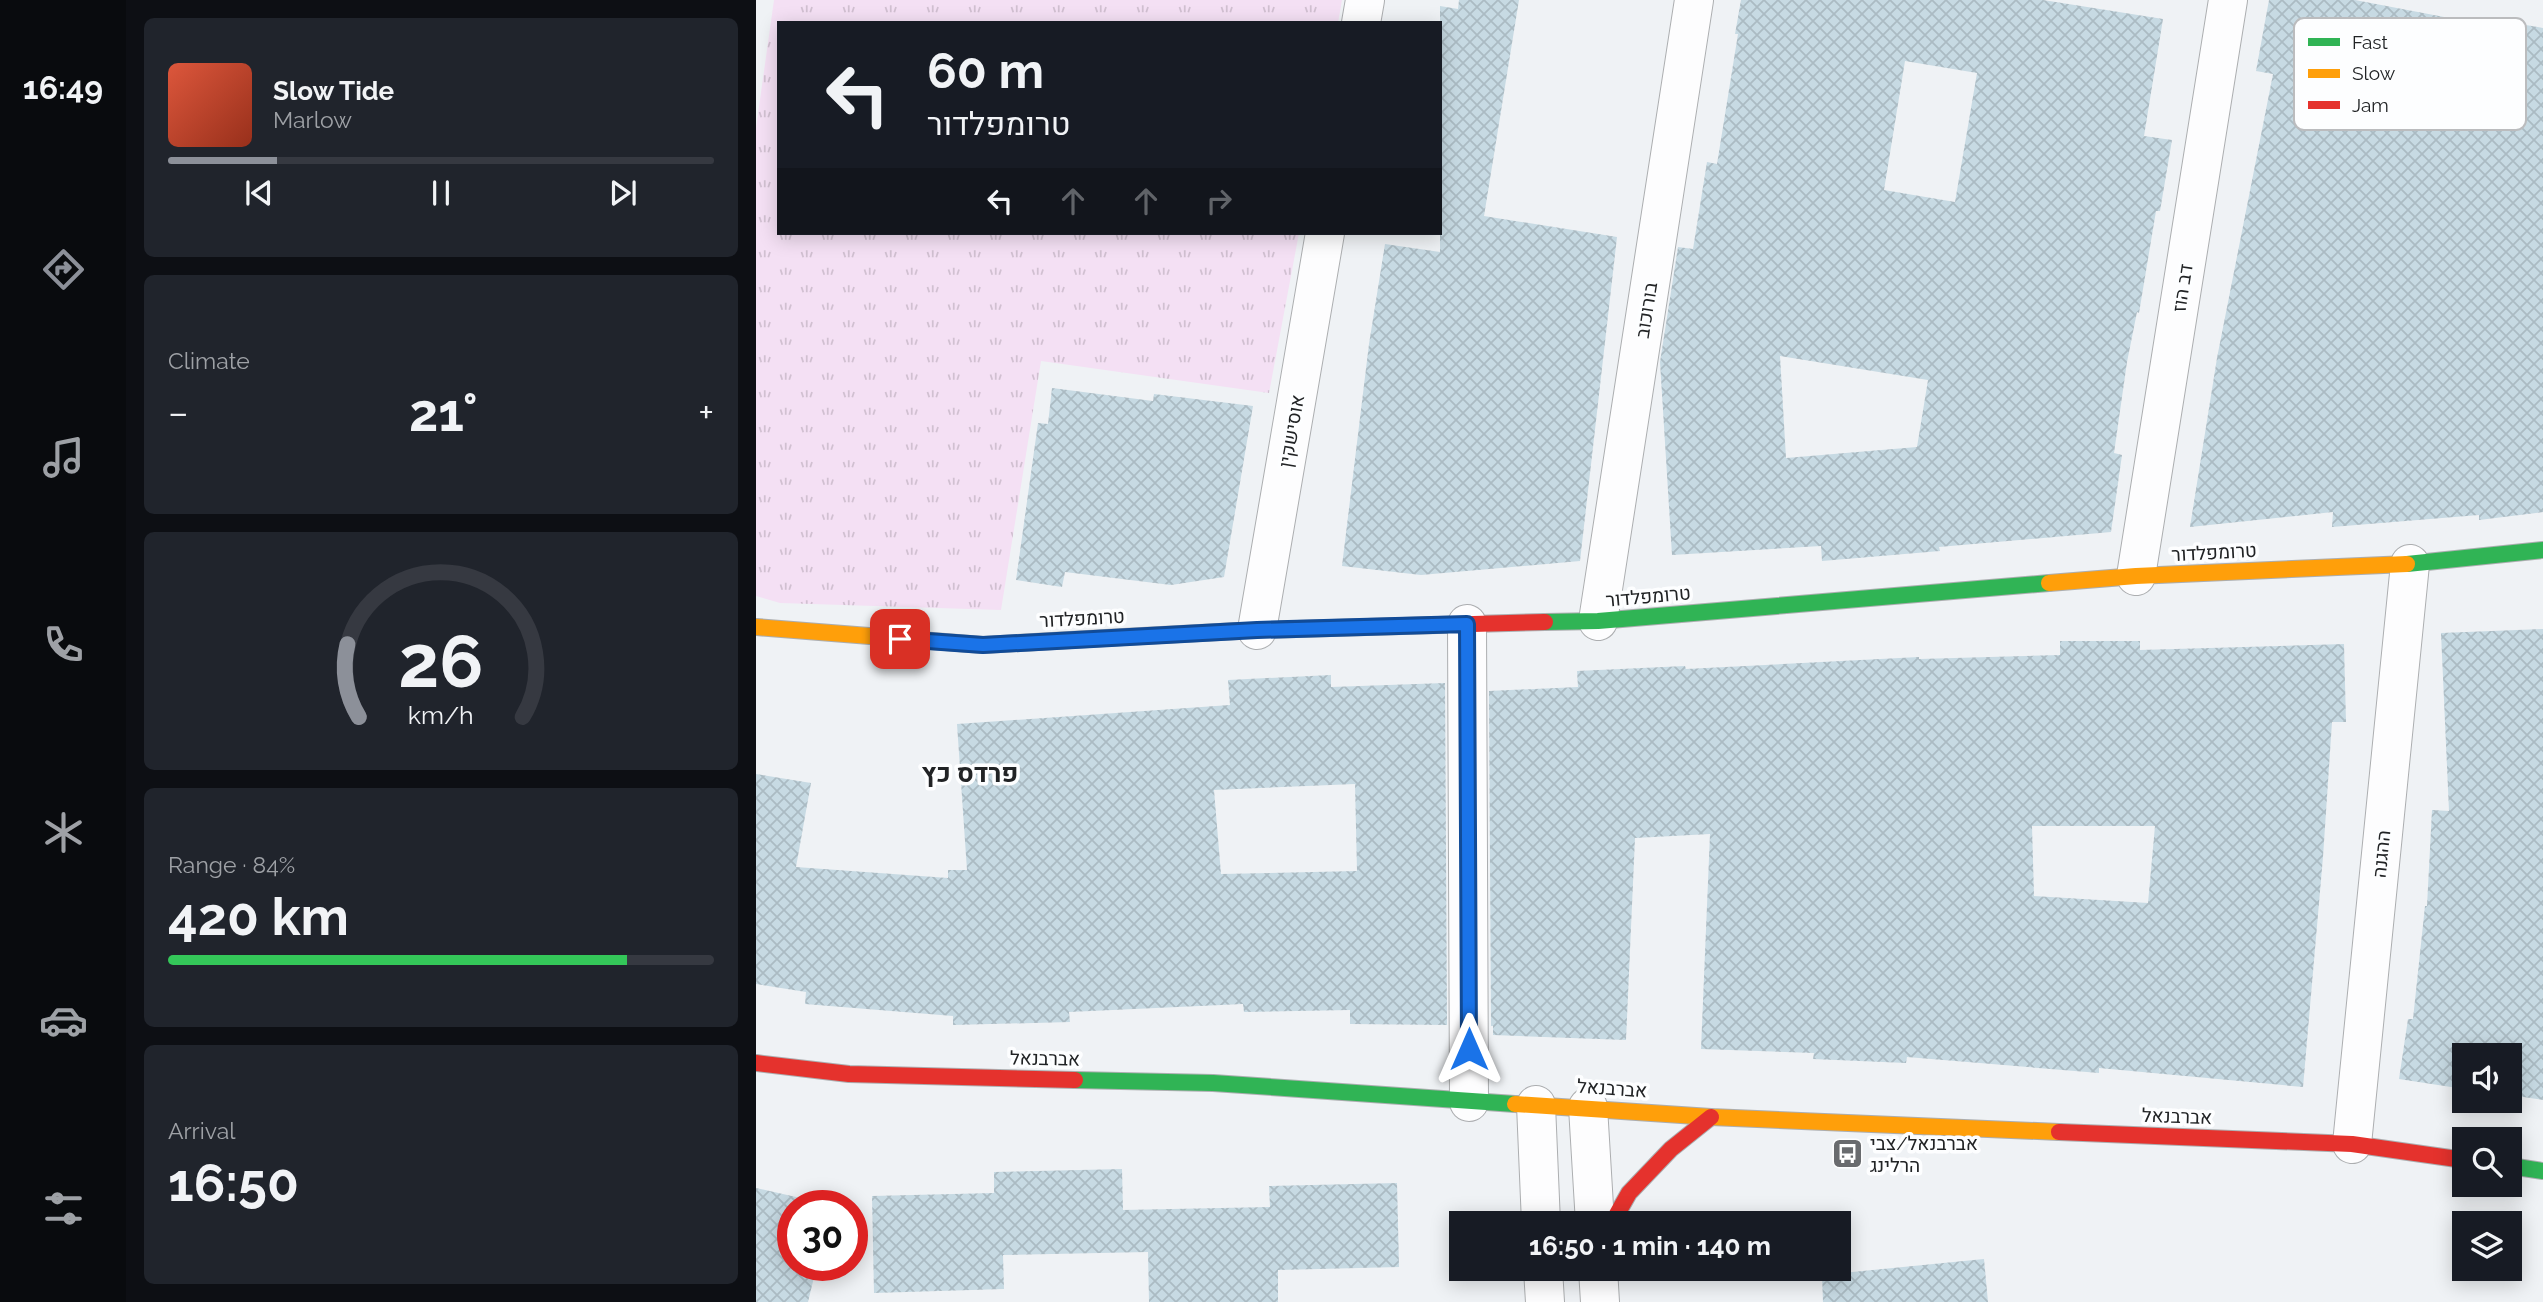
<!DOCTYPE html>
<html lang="en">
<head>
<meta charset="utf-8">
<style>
	:root { --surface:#171b24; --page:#20242c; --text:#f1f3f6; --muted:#9ea1a6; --line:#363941; --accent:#8c9099 }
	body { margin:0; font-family:Raleway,Heebo,sans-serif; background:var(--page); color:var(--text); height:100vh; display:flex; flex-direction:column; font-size:26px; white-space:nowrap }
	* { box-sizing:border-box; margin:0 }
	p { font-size:23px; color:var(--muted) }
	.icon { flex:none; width:38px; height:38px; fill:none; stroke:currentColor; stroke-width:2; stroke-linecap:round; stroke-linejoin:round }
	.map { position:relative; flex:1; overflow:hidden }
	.sheet { display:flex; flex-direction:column; gap:18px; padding:18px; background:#0d0f14; width:630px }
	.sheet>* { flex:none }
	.guide { position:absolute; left:21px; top:21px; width:665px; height:214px; border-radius:0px; box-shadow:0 4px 18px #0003; background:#171b24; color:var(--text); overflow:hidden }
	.controls { position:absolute; left:1696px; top:1043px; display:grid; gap:14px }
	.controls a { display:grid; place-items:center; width:70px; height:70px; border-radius:0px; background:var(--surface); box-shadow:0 4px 18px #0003; font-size:35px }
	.speed { position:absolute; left:21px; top:1190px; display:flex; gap:14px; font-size:35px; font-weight:700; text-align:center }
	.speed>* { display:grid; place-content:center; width:91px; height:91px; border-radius:50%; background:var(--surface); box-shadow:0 4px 18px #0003; line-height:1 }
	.speed .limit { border:10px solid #d22; background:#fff; color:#111 }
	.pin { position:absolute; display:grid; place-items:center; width:60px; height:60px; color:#fff; margin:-30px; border-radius:14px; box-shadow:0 4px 10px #0006 }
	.me { position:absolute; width:77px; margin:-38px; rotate:0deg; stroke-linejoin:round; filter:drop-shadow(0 0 5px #0008) }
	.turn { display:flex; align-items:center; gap:24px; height:147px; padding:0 35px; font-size:32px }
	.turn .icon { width:91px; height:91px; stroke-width:2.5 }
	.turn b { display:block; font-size:49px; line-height:60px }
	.lanes { display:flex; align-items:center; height:66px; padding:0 35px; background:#0003; justify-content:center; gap:35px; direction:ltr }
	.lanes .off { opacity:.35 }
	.big { font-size:52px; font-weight:700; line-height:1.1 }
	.sheet .widget { flex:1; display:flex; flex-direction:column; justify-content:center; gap:10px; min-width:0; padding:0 24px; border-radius:10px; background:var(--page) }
	.sheet .dial { align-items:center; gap:0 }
	.dial svg { height:182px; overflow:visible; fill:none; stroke:var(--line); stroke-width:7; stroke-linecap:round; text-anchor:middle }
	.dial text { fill:var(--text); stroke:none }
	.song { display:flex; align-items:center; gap:21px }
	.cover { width:84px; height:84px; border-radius:10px; background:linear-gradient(135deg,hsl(10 70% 55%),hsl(10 70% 35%)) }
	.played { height:7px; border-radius:4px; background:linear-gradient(90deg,var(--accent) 20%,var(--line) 20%) }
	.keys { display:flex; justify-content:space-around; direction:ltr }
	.heat { display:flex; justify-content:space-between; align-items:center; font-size:38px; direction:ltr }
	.charge { height:10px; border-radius:5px; background:linear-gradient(90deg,#34c759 84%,var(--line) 0) }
	.trip { position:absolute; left:693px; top:1211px; width:402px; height:70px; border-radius:0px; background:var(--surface); box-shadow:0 4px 18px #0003; font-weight:700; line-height:70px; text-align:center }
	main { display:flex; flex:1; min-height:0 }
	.tabs { display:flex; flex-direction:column; width:126px; justify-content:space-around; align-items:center; background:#090b0e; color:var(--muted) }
	.tabs .icon { width:49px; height:49px }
	.tabs .active { color:var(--accent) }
	.tabs b { font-size:32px; color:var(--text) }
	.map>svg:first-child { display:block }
	.grass { fill:url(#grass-tufts) }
	.building { fill:url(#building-cross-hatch); fill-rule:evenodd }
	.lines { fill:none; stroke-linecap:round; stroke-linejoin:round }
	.street-casing { stroke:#acaeb0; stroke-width:40 }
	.fast-casing { stroke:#acaeb0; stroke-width:18 }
	.slow-casing { stroke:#acaeb0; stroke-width:18 }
	.jam-casing { stroke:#acaeb0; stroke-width:18 }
	.street { stroke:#fdfdfe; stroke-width:38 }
	.fast { stroke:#30b455; stroke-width:16 }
	.slow { stroke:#ff9f0a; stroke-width:16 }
	.jam { stroke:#e5322d; stroke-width:16 }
	.route-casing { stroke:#114b97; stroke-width:18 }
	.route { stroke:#1a73e8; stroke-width:12 }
	.labels { text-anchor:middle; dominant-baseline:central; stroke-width:7; stroke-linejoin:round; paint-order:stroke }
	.street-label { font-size:19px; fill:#212325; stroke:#fdfeff }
	.poi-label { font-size:19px; fill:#212325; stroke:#fdfeff; text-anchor:start }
	.district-label { font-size:26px; font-weight:bold; fill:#212325; stroke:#fdfeff }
	.key { fill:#fdfeff; stroke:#bbbcbe; stroke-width:2 }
	.key-label { font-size:19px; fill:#212325 }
</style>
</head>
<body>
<main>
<nav class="tabs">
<b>16:49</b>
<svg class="icon active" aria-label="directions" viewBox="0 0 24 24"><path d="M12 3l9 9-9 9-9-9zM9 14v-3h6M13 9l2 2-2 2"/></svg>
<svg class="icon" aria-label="music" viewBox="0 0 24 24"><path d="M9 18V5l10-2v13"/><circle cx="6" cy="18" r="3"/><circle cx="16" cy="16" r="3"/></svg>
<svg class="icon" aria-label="phone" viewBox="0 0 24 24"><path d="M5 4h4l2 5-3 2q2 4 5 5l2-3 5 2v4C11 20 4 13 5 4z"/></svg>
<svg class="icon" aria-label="climate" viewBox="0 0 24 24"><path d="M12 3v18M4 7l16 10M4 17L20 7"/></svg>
<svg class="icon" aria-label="car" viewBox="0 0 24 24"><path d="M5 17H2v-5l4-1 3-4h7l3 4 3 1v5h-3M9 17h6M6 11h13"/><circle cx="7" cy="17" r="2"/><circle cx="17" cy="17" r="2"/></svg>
<svg class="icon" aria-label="filters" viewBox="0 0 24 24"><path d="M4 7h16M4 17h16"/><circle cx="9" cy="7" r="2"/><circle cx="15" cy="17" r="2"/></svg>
</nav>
<section class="sheet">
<div class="widget">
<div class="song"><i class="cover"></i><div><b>Slow Tide</b><p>Marlow</p></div></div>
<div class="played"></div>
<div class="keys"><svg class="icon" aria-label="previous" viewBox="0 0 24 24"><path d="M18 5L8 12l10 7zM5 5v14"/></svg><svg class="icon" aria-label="pause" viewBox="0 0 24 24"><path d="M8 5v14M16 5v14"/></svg><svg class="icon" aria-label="next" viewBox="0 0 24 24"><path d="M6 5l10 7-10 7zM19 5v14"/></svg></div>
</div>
<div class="widget"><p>Climate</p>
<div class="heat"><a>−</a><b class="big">21°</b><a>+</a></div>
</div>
<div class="widget dial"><svg viewBox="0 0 100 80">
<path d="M14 69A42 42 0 1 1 86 69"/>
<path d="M14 69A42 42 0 0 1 9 37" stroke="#8c9099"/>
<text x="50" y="56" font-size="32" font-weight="700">26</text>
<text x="50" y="72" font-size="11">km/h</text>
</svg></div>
<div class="widget"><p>Range · 84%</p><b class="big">420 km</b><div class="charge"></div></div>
<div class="widget"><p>Arrival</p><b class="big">16:50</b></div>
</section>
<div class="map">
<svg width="1787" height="1302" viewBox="0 0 1787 1302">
	<defs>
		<pattern id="grass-tufts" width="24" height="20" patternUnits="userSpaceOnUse" patternTransform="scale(1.75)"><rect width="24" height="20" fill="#f4e0f4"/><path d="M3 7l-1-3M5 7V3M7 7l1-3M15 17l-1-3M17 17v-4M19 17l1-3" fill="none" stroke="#d1c0d1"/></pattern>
		<pattern id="building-cross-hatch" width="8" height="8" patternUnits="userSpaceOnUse" patternTransform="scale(1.75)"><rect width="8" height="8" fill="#c7dae3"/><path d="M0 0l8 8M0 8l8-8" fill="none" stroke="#abbbc3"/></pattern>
	</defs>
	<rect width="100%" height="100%" fill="#eff2f5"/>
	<!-- grass -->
	<polygon class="grass" points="18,0 586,0 582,23 23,23 23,233 543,233 513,393 285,361 245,610 24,603 0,596 0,128"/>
	<!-- building -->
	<g class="building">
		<polygon points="703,0 763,0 728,216 861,237 824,561 665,575 586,566 613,344 629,244 684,252 684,6 702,9"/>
		<path d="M985,0H1287L1407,19L1388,136L1416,140L1404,211H1400L1383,313L1381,312L1371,362L1358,453L1366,455L1355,532L1183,547L1184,551L1066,561L1065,546L916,555L904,362L922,247L937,249L951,162L961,164L982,34H979ZM1149,61L1221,73L1199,202L1128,190ZM1024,356L1172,380L1161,447L1030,458Z"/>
		<polygon points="1513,0 1599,0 1751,29 1752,22 1787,28 1787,512 1723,520 1723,515 1576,527 1577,512 1434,527 1461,358 1517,74 1500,71"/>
		<polygon points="296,388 397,401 398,394 497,406 468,577 415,585 309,572 306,587 260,580 282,423 292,424"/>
		<polygon points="1787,629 1787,1100 1754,1095 1754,1055 1708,1055 1708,1089 1643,1079 1652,1019 1657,1019 1669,906 1671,906 1676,810 1693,811 1685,633"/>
		<path d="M1304,641H1384V650L1588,644L1590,722H1576L1567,857L1547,1087L1343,1068V1073L1151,1057L1150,1063L1057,1059L1058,1053L945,1049L954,834L879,838L870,1040L737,1035V1026H735L733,691L822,687L821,671L929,666L930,669L1163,657V659L1304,655ZM1276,826H1399L1392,903L1278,896Z"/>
		<path d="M575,675V687L689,683L691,1025L594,1024V1010L488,1012L487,1004L313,1012L314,1022L197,1025V1016L49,1004L50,992L0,984V774L55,783L40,867L192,878V870H211L201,724L474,705L472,680ZM599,784L601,871L465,874L458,790Z"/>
		<polygon points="366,1169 367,1210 514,1207 513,1186 641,1183 643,1267 522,1270 522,1302 393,1302 392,1252 247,1255 248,1289 118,1293 116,1196 238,1193 238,1172"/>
		<polygon points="0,1188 75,1205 37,1206 37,1265 61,1265 52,1302 0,1302"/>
		<polygon points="1228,1259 1232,1302 1067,1302 1066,1275"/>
	</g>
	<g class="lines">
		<defs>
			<g id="street">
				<polyline points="605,23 609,0"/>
				<polyline points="1380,576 1472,0"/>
				<polyline points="842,621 938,0"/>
				<polyline points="711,624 713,1102"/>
				<polyline points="501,630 569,233"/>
				<polyline points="780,1105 785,1223"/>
				<polyline points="832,1107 839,1223"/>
				<polyline points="1596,1144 1654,564"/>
				<polyline points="787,1269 789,1302"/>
				<polyline points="842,1269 844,1302"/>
			</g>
			<g id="fast">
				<polyline points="1651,564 1787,550"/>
				<polyline points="789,622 842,621 1293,583"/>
				<polyline points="319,1080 457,1083 759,1104"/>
				<polyline points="1754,1166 1787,1171"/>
			</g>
			<g id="slow">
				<polyline points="1293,583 1380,576 1651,564"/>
				<polyline points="0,627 227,645 367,637"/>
				<polyline points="759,1104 955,1117 1303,1132"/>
			</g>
			<g id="jam">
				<polyline points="367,637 501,630 789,622"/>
				<polyline points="0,1063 93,1074 319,1080"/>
				<polyline points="1303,1132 1596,1144 1708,1160"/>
				<polyline points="856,1223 873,1193 915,1149 955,1117"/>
			</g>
		</defs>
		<!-- street casing -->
		<use href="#street" class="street-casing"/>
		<!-- fast casing -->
		<use href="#fast" class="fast-casing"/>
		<!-- slow casing -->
		<use href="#slow" class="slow-casing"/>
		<!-- jam casing -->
		<use href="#jam" class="jam-casing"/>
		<!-- street -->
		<use href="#street" class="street"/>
		<!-- fast -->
		<use href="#fast" class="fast"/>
		<!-- slow -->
		<use href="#slow" class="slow"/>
		<!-- jam -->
		<use href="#jam" class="jam"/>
	</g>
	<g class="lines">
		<defs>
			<polyline id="route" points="144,639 227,645 501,630 711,624 713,1049"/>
		</defs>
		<!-- route casing -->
		<use href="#route" class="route-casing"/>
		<!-- route -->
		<use href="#route" class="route"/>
	</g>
	<!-- icons -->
	<defs>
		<symbol id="bus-square" viewBox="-11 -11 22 22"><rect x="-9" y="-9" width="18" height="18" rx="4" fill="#696b6e" stroke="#fdfeff"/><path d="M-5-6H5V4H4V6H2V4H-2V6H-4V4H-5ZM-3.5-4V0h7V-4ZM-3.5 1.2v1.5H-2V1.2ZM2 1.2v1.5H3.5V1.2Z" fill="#fff"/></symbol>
	</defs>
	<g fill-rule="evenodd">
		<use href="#bus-square" x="1074" y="1136" width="35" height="35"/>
	</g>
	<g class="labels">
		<!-- street labels -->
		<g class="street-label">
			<text transform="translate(1426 288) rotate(-81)">דב הוז</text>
			<text transform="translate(890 310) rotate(-81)">בורוכוב</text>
			<text transform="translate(535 431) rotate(-80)">אוסישקין</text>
			<text transform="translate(1458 552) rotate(-3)">טרומפלדור</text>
			<text transform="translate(892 596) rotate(-5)">טרומפלדור</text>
			<text transform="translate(326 618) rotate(-3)">טרומפלדור</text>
			<text transform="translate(1625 854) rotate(-84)">ההגנה</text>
			<text transform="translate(289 1058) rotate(1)">אברבנאל</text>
			<text transform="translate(856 1088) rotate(4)">אברבנאל</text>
			<text transform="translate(1421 1116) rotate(2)">אברבנאל</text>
		</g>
		<!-- poi labels -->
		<g class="poi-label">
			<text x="1114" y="1143">אברבנאל/צבי<tspan x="1114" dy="22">הרלינג</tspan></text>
		</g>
		<!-- district labels -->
		<g class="district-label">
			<text x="214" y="773">פרדס כץ</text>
		</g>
	</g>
	<!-- legend -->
	<rect x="1538" y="18" width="232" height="112" rx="10" class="key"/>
	<rect x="1552" y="38" width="32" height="8" fill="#30b455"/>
	<rect x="1552" y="69" width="32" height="9" fill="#ff9f0a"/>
	<rect x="1552" y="101" width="32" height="8" fill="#e5322d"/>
	<g class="key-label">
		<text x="1596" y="49">Fast</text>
		<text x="1596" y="80">Slow</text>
		<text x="1596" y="112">Jam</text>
	</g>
</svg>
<div class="controls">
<a><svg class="icon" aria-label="sound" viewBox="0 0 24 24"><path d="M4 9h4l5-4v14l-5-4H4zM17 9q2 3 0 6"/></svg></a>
<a><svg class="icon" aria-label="search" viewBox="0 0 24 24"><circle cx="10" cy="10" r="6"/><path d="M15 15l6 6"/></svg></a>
<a><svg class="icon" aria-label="layers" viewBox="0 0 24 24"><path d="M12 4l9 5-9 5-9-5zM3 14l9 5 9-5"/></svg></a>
</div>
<div class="speed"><div class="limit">30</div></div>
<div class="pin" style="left:144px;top:639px;background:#d93025"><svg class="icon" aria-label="arrive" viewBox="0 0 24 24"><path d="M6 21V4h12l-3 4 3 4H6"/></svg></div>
<svg class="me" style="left:713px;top:1049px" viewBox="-20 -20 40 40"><path d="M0-17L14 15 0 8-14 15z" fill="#1a73e8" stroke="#fff" stroke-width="4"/></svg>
<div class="trip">16:50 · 1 min · 140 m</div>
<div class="guide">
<div class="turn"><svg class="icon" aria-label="left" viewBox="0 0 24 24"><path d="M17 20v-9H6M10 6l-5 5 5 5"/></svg><div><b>60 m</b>טרומפלדור</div></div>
<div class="lanes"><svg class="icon" aria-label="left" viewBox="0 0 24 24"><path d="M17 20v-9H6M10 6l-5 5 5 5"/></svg><svg class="icon off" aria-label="ahead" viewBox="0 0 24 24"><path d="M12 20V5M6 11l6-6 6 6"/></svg><svg class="icon off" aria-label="ahead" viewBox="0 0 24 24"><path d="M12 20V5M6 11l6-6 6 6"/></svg><svg class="icon off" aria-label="right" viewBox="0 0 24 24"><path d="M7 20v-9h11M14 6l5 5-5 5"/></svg></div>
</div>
</div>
</main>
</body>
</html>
